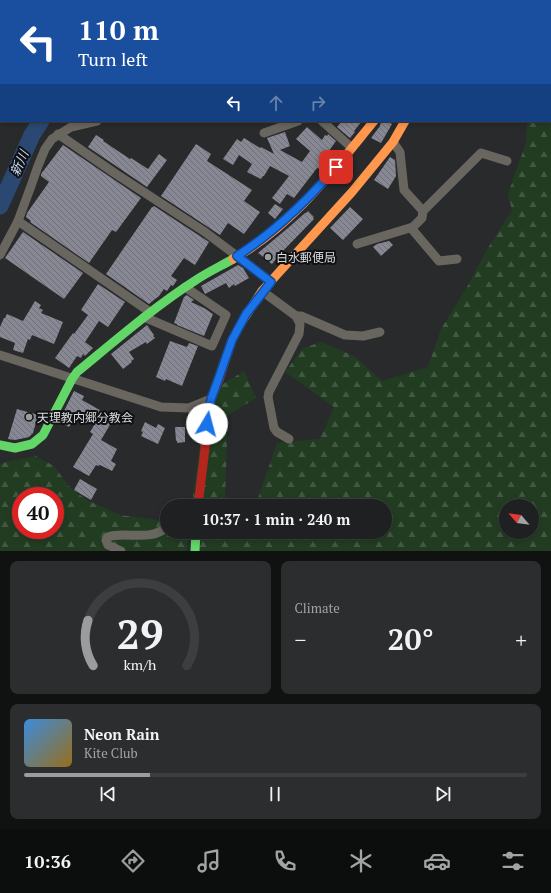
<!DOCTYPE html>
<html lang="en">
<head>
<meta charset="utf-8">
<style>
	:root { --surface:#1e2021; --page:#2b2d2e; --text:#f1f3f6; --muted:#a1a3a5; --line:#3c3e3f; --accent:#9a9c9e }
	body { margin:0; font-family:"PT Serif","Noto Sans JP",serif; background:var(--page); color:var(--text); height:100vh; display:flex; flex-direction:column; font-size:15px; white-space:nowrap }
	* { box-sizing:border-box; margin:0 }
	p { font-size:13px; color:var(--muted) }
	.icon { flex:none; width:22px; height:22px; fill:none; stroke:currentColor; stroke-width:2; stroke-linecap:round; stroke-linejoin:round }
	.map { position:relative; height:551px; overflow:hidden }
	.side { display:flex; flex-direction:column; gap:10px; padding:10px; background:#101212; flex:1 }
	.side>* { flex:none }
	.hud { position:absolute; left:0px; top:0px; width:551px; height:122px; box-shadow:0 2px 6px #0003,0 0 0 1px var(--line); background:#1a4fa0; color:#fff; overflow:hidden }
	.needle { width:26px; rotate:298deg }
	.controls { position:absolute; left:499px; top:499px; display:grid; gap:8px }
	.controls a { display:grid; place-items:center; width:40px; height:40px; border-radius:50%; background:var(--surface); box-shadow:0 2px 6px #0003,0 0 0 1px var(--line); font-size:20px }
	.speed { position:absolute; left:12px; top:487px; display:flex; gap:8px; font-size:20px; font-weight:700; text-align:center }
	.speed>* { display:grid; place-content:center; width:52px; height:52px; border-radius:50%; background:var(--surface); box-shadow:0 2px 6px #0003,0 0 0 1px var(--line); line-height:1 }
	.speed .limit { border:6px solid #d22; background:#fff; color:#111 }
	.pin { position:absolute; display:grid; place-items:center; width:34px; height:34px; color:#fff; margin:-17px; border-radius:8px; box-shadow:0 2px 6px #0006 }
	.me { position:absolute; width:44px; margin:-22px; rotate:8deg; stroke-linejoin:round; filter:drop-shadow(0 0 3px #0008) }
	.turn { display:flex; align-items:center; gap:14px; height:84px; padding:0 12px; font-size:18px }
	.turn .icon { width:52px; height:52px; stroke-width:2.5 }
	.turn b { display:block; font-size:28px; line-height:34px }
	.lanes { display:flex; align-items:center; height:38px; padding:0 12px; background:#0003; justify-content:center; gap:20px; direction:ltr }
	.lanes .off { opacity:.35 }
	.big { font-size:30px; font-weight:700; line-height:1.1 }
	.side .card { flex:1; display:flex; flex-direction:column; justify-content:center; gap:6px; min-width:0; padding:0 14px; border-radius:8px; background:var(--page) }
	.side .dial { align-items:center; gap:0 }
	.dial svg { height:104px; overflow:visible; fill:none; stroke:var(--line); stroke-width:7; stroke-linecap:round; text-anchor:middle }
	.dial text { fill:var(--text); stroke:none }
	.song { display:flex; align-items:center; gap:12px }
	.cover { width:48px; height:48px; border-radius:6px; background:linear-gradient(135deg,hsl(210 70% 55%),hsl(40 70% 35%)) }
	.played { height:4px; border-radius:2px; background:linear-gradient(90deg,var(--accent) 25%,var(--line) 25%) }
	.keys { display:flex; justify-content:space-around; direction:ltr }
	.heat { display:flex; justify-content:space-between; align-items:center; font-size:22px; direction:ltr }
	.side .tiles { flex:1; display:grid; gap:10px; grid-template-columns:1fr 1fr }
	.card:last-child { grid-column:span 2 }
	.trip { position:absolute; left:160px; top:499px; width:232px; height:40px; border-radius:20px; background:var(--surface); box-shadow:0 2px 6px #0003,0 0 0 1px var(--line); font-weight:700; line-height:40px; text-align:center }
	.tabs { display:flex; height:64px; justify-content:space-around; align-items:center; background:#0c0d0d; color:var(--muted) }
	.tabs .icon { width:28px; height:28px }
	.tabs .current { color:var(--accent) }
	.tabs b { font-size:18px; color:var(--text) }
	.map>svg:first-child { display:block }
	.forest { fill:url(#forest-firs); fill-rule:evenodd }
	.lines { fill:none; stroke-linecap:round; stroke-linejoin:round }
	.river { stroke:#2a4871; stroke-width:17 }
	.building { fill:url(#building-back-hatch) }
	.street { stroke:#69665f; stroke-width:9 }
	.fast { stroke:#63d668; stroke-width:9 }
	.slow { stroke:#ff974d; stroke-width:9 }
	.jam { stroke:#b3261e; stroke-width:9 }
	.route-casing { stroke:#114b97; stroke-width:10 }
	.route { stroke:#1a73e8; stroke-width:7 }
	.poi-dot { fill:#9a9c9e; stroke:#111113; stroke-width:1.5 }
	.labels { text-anchor:middle; dominant-baseline:central; stroke-width:4; stroke-linejoin:round; paint-order:stroke }
	.poi-label { font-size:12px; fill:#d8d9dc; stroke:#111113; text-anchor:start }
	.water-label { font-size:13px; font-style:italic; fill:#c4d9f6; stroke:#111113 }
</style>
</head>
<body>
<div class="map">
<svg width="551" height="551" viewBox="0 0 551 551">
	<defs>
		<pattern id="forest-firs" width="22" height="20" patternUnits="userSpaceOnUse"><rect width="22" height="20" fill="#223c22"/><path d="M5 1l3.5 6h-7zM16 11l3.5 6h-7z" fill="#415842"/></pattern>
		<pattern id="building-back-hatch" width="6" height="6" patternUnits="userSpaceOnUse"><rect width="6" height="6" fill="#888894"/><path d="M-1 5l2 2M0 0l6 6M5-1l2 2" fill="none" stroke="#6f6f77"/></pattern>
	</defs>
	<rect width="100%" height="100%" fill="#282a2c"/>
	<!-- forest -->
	<g class="forest">
		<polygon points="0,0 276,0 276,1 1,1 1,58 0,58"/>
		<path d="M515,0H551V551H198L196,532H385V506H194L193,495L204,415L223,384L244,371L256,398L228,415L225,497L257,501L277,443L320,439L334,407L285,372L303,348L321,342L354,356L382,381L428,367L441,329L467,287L488,248L512,210L508,194L526,143L527,121H550V1H516ZM506,506H532V532H506Z"/>
		<path d="M36,456L54,466L71,489L89,501L120,515L167,521V532H188L187,551H0V464L10,461ZM21,496H55V530H21Z"/>
	</g>
	<g class="lines">
		<!-- river -->
		<g class="river">
			<polyline points="400,1 401,0"/>
			<polyline points="0,206 32,135 41,121"/>
		</g>
	</g>
	<!-- building -->
	<g class="building">
		<polygon points="342,121 362,121 354,131 355,132 350,138 337,127"/>
		<polygon points="381,121 386,121 392,124 381,143 371,138 380,126"/>
		<polygon points="307,127 322,140 325,135 327,136 328,134 336,141 326,155 332,159 326,166 323,164 320,169 317,168 294,198 287,194 280,204 272,198 289,176 270,166 264,176 263,176 261,179 247,172 252,164 239,155 233,165 223,159 237,139 241,142 244,138 260,148 261,147 274,154 267,138 285,132 290,146 280,150 302,162 310,151 296,139"/>
		<polygon points="96,135 104,140 103,141 130,159 131,158 148,169 159,154 167,160 147,187 88,147"/>
		<polygon points="196,144 211,154 207,161 252,190 244,201 260,212 244,234 228,223 220,235 208,227 161,196"/>
		<polygon points="63,145 141,198 116,232 112,230 89,263 30,222 31,221 26,217 27,213 49,182 41,176 41,174"/>
		<polygon points="390,157 395,160 396,176 388,189 374,180"/>
		<polygon points="275,204 283,209 275,219 268,213"/>
		<polygon points="154,206 209,242 195,265 184,258 171,276 177,280 173,286 171,285 167,291 164,289 159,296 155,299 149,304 106,274 152,207 153,207"/>
		<polygon points="350,207 363,219 343,240 330,228"/>
		<polygon points="308,211 314,217 313,218 314,219 280,254 272,264 258,253 288,228 305,213 306,213"/>
		<polygon points="23,232 83,273 64,299 5,258"/>
		<polygon points="389,241 393,245 381,256 373,247 377,244"/>
		<polygon points="238,265 243,268 249,278 235,286 234,284 229,288 226,283 205,294 201,286"/>
		<polygon points="98,284 125,302 108,327 99,321 85,342 93,348 85,356 83,354 81,358 77,356 69,368 55,358 73,333 74,334 88,315 81,310"/>
		<polygon points="187,295 194,300 191,302 204,308 213,314 204,336 177,325 177,324 174,323 184,297"/>
		<polygon points="35,301 41,305 39,308 43,310 41,313 63,322 54,344 32,335 30,340 28,339 23,353 13,350 15,343 0,337 0,327 4,318 5,318 7,314 23,321"/>
		<polygon points="147,325 154,335 153,336 155,338 147,344 146,342 129,352 134,359 131,361 132,362 123,369 111,354"/>
		<polygon points="170,341 187,347 189,343 198,346 182,386 166,379 165,381 156,377"/>
		<polygon points="74,391 84,396 82,400 114,418 101,440 117,449 111,461 116,464 112,471 100,465 98,466 96,465 89,476 73,467 93,434 90,432 96,422 78,413 69,427 59,421"/>
		<polygon points="17,409 38,415 33,433 29,437 15,440 8,439"/>
		<polygon points="145,422 156,428 158,424 165,428 158,444 141,436 143,432 141,431"/>
		<polygon points="175,427 185,427 185,442 177,443 177,441 176,441"/>
		<polygon points="80,479 97,489 91,500 74,490"/>
	</g>
	<g class="lines">
		<!-- street -->
		<g class="street">
			<polyline points="276,1 276,0"/>
			<polyline points="322,121 352,148"/>
			<polyline points="264,133 298,121"/>
			<polyline points="58,134 116,174 205,232 237,256 271,282"/>
			<polyline points="423,211 481,153 507,161"/>
			<polyline points="18,221 150,312"/>
			<polyline points="411,228 439,261 457,259"/>
			<polyline points="357,244 413,227 422,218 423,211 404,190 400,152 393,142"/>
			<polyline points="0,255 18,221 31,186 38,166 45,149 52,139 71,127 97,121"/>
			<polyline points="262,291 296,316 300,324 299,334 269,392 268,397 274,428 277,432 289,439"/>
			<polyline points="296,316 301,316 345,335 363,336 380,332"/>
			<polyline points="144,317 212,346 226,315 185,287"/>
			<polyline points="0,355 161,407 189,408 211,399"/>
			<path d="M121,551L108,545L106,540L108,537C113,535 118,535 124,535C140,535 154,538 167,527"/>
		</g>
		<!-- fast -->
		<g class="fast">
			<polyline points="458,1 459,0"/>
			<path d="M0,445L15,448L32,444L43,435L72,379L77,372C116,340 154,307 196,280C208,272 221,266 233,259"/>
			<polyline points="195,551 196,532"/>
		</g>
		<!-- slow -->
		<g class="slow">
			<path d="M233,259C292,226 332,172 374,121"/>
			<polyline points="243,320 262,291 352,192 393,142 405,121"/>
		</g>
		<!-- jam -->
		<polyline class="jam" points="198,506 211,399 219,380 232,340 243,320"/>
	</g>
	<g class="lines">
		<defs>
			<path id="route" d="M207,424L211,399L218,380L232,340L246,314L271,282L237,256C276,231 306,202 336,167"/>
		</defs>
		<!-- route casing -->
		<use href="#route" class="route-casing"/>
		<!-- route -->
		<use href="#route" class="route"/>
	</g>
	<!-- markers -->
	<g class="poi-dot">
		<circle cx="268" cy="257" r="4"/>
		<circle cx="29" cy="417" r="4"/>
	</g>
	<g class="labels">
		<!-- poi labels -->
		<g class="poi-label">
			<text x="276" y="257">白水郵便局</text>
			<text x="37" y="417">天理教内郷分教会</text>
		</g>
		<!-- water labels -->
		<g class="water-label">
			<text transform="translate(19 163) rotate(-66)">新川</text>
		</g>
	</g>
</svg>
<div class="controls">
<a><svg class="needle" viewBox="-14 -14 28 28"><path d="M0-13l5 13h-10z" fill="#e53935"/><path d="M0 13l5-13h-10z" fill="#a1a3a5"/></svg></a>
</div>
<div class="speed"><div class="limit">40</div></div>
<div class="pin" style="left:336px;top:167px;background:#d93025"><svg class="icon" aria-label="arrive" viewBox="0 0 24 24"><path d="M6 21V4h12l-3 4 3 4H6"/></svg></div>
<svg class="me" style="left:207px;top:424px" viewBox="-20 -20 40 40"><circle r="19" fill="#fff"/><path d="M0-13L10 11 0 6-10 11z" fill="#1a73e8"/></svg>
<div class="trip">10:37 · 1 min · 240 m</div>
<div class="hud">
<div class="turn"><svg class="icon" aria-label="left" viewBox="0 0 24 24"><path d="M17 20v-9H6M10 6l-5 5 5 5"/></svg><div><b>110 m</b>Turn left</div></div>
<div class="lanes"><svg class="icon" aria-label="left" viewBox="0 0 24 24"><path d="M17 20v-9H6M10 6l-5 5 5 5"/></svg><svg class="icon off" aria-label="ahead" viewBox="0 0 24 24"><path d="M12 20V5M6 11l6-6 6 6"/></svg><svg class="icon off" aria-label="right" viewBox="0 0 24 24"><path d="M7 20v-9h11M14 6l5 5-5 5"/></svg></div>
</div>
</div>
<section class="side">
<div class="tiles">
<div class="card dial"><svg viewBox="0 0 100 80">
<path d="M14 69A42 42 0 1 1 86 69"/>
<path d="M14 69A42 42 0 0 1 10 34" stroke="#9a9c9e"/>
<text x="50" y="56" font-size="32" font-weight="700">29</text>
<text x="50" y="72" font-size="11">km/h</text>
</svg></div>
<div class="card"><p>Climate</p>
<div class="heat"><a>−</a><b class="big">20°</b><a>+</a></div>
</div>
<div class="card">
<div class="song"><i class="cover"></i><div><b>Neon Rain</b><p>Kite Club</p></div></div>
<div class="played"></div>
<div class="keys"><svg class="icon" aria-label="previous" viewBox="0 0 24 24"><path d="M18 5L8 12l10 7zM5 5v14"/></svg><svg class="icon" aria-label="pause" viewBox="0 0 24 24"><path d="M8 5v14M16 5v14"/></svg><svg class="icon" aria-label="next" viewBox="0 0 24 24"><path d="M6 5l10 7-10 7zM19 5v14"/></svg></div>
</div>
</div>
</section>
<nav class="tabs">
<b>10:36</b>
<svg class="icon current" aria-label="directions" viewBox="0 0 24 24"><path d="M12 3l9 9-9 9-9-9zM9 14v-3h6M13 9l2 2-2 2"/></svg>
<svg class="icon" aria-label="music" viewBox="0 0 24 24"><path d="M9 18V5l10-2v13"/><circle cx="6" cy="18" r="3"/><circle cx="16" cy="16" r="3"/></svg>
<svg class="icon" aria-label="phone" viewBox="0 0 24 24"><path d="M5 4h4l2 5-3 2q2 4 5 5l2-3 5 2v4C11 20 4 13 5 4z"/></svg>
<svg class="icon" aria-label="climate" viewBox="0 0 24 24"><path d="M12 3v18M4 7l16 10M4 17L20 7"/></svg>
<svg class="icon" aria-label="car" viewBox="0 0 24 24"><path d="M5 17H2v-5l4-1 3-4h7l3 4 3 1v5h-3M9 17h6M6 11h13"/><circle cx="7" cy="17" r="2"/><circle cx="17" cy="17" r="2"/></svg>
<svg class="icon" aria-label="filters" viewBox="0 0 24 24"><path d="M4 7h16M4 17h16"/><circle cx="9" cy="7" r="2"/><circle cx="15" cy="17" r="2"/></svg>
</nav>
</body>
</html>
